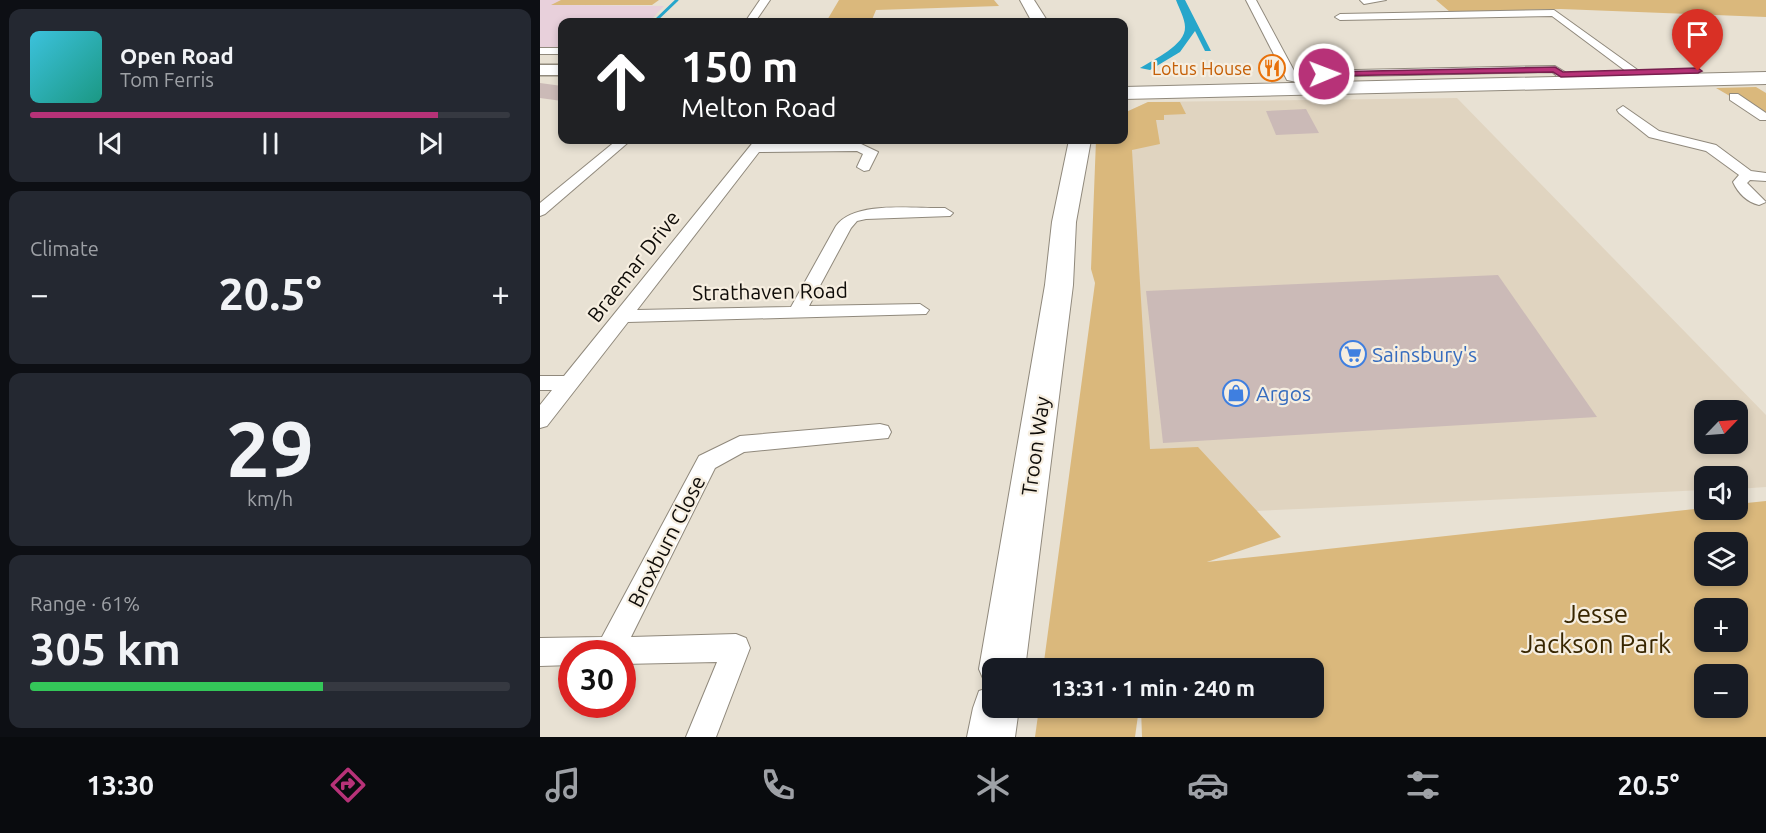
<!DOCTYPE html>
<html lang="en">
<head>
<meta charset="utf-8">
<style>
	:root { --surface:#171b24; --page:#242831; --text:#f1f3f6; --muted:#9ea1a6; --line:#363941; --accent:#b73278 }
	body { margin:0; font-family:Ubuntu,sans-serif; background:var(--page); color:var(--text); height:100vh; display:flex; flex-direction:column; font-size:22px; white-space:nowrap }
	* { box-sizing:border-box; margin:0 }
	p { font-size:20px; color:var(--muted) }
	.icon { flex:none; width:33px; height:33px; fill:none; stroke:currentColor; stroke-width:2; stroke-linecap:round; stroke-linejoin:round }
	.map { position:relative; flex:1; overflow:hidden }
	.sheet { display:flex; flex-direction:column; gap:9px; padding:9px; background:#0d0f14; width:540px }
	.sheet>* { flex:none }
	.hud { position:absolute; left:18px; top:18px; width:570px; height:126px; border-radius:12px; box-shadow:0 3px 9px #0003; background:#202124; color:#fff; overflow:hidden }
	.needle { width:39px; rotate:65deg }
	.buttons { position:absolute; left:1154px; top:400px; display:grid; gap:12px }
	.buttons a { display:grid; place-items:center; width:54px; height:54px; border-radius:12px; background:var(--surface); box-shadow:0 3px 9px #0003; font-size:30px }
	.speed { position:absolute; left:18px; top:640px; display:flex; gap:12px; font-size:30px; font-weight:700; text-align:center }
	.speed>* { display:grid; place-content:center; width:78px; height:78px; border-radius:50%; background:var(--surface); box-shadow:0 3px 9px #0003; line-height:1 }
	.speed .limit { border:9px solid #d22; background:#fff; color:#111 }
	.pin { position:absolute; display:grid; place-items:center; width:51px; height:51px; color:#fff; margin:-62px -26px; border-radius:50% 50% 50% 0; rotate:-45deg; box-shadow:0 0 6px #0007 }
	.pin .icon { rotate:45deg }
	.me { position:absolute; width:66px; margin:-33px; rotate:89deg; stroke-linejoin:round; filter:drop-shadow(0 0 4px #0008) }
	.turn { display:flex; align-items:center; gap:21px; height:126px; padding:0 24px; font-size:27px }
	.turn .icon { width:78px; height:78px; stroke-width:2.5 }
	.turn b { display:block; font-size:42px; line-height:51px }
	.big { font-size:45px; font-weight:600; line-height:1.1 }
	.sheet .tile { flex:1; display:flex; flex-direction:column; justify-content:center; gap:9px; min-width:0; padding:0 21px; border-radius:12px; background:var(--page) }
	.sheet .dial { align-items:center; gap:0 }
	.dial b { font-size:78px; line-height:1 }
	.song { display:flex; align-items:center; gap:18px }
	.cover { width:72px; height:72px; border-radius:9px; background:linear-gradient(135deg,hsl(190 70% 55%),hsl(170 70% 35%)) }
	.played { height:6px; border-radius:3px; background:linear-gradient(90deg,var(--accent) 85%,var(--line) 85%) }
	.keys { display:flex; justify-content:space-around; direction:ltr }
	.heat { display:flex; justify-content:space-between; align-items:center; font-size:33px; direction:ltr }
	.charge { height:9px; border-radius:4px; background:linear-gradient(90deg,#34c759 61%,var(--line) 0) }
	.trip { position:absolute; left:442px; top:658px; width:342px; height:60px; border-radius:12px; background:var(--surface); box-shadow:0 3px 9px #0003; font-weight:600; line-height:60px; text-align:center }
	.tab-bar { display:flex; height:96px; justify-content:space-around; align-items:center; background:#090b0e; color:var(--muted) }
	.tab-bar .icon { width:42px; height:42px }
	.tab-bar .selected { color:var(--accent) }
	.tab-bar b { font-size:27px; color:var(--text) }
	main { display:flex; flex:1; min-height:0 }
	.map>svg:first-child { display:block }
	.built { fill:#e0d4c0; fill-rule:evenodd }
	.industrial { fill:#e8d0db }
	.green { fill:#dab87c; fill-rule:evenodd }
	.water { fill:#26a6cb }
	.lines { fill:none; stroke-linecap:round; stroke-linejoin:round }
	.stream { stroke:#26a6cb; stroke-width:3 }
	.building { fill:#cbbab7 }
	.minor-casing { stroke:#90897c; stroke-width:2 }
	.primary-casing { stroke:#90897c; stroke-width:3 }
	.trunk-casing { stroke:#90897c; stroke-width:2 }
	.minor { fill:#fff; fill-rule:evenodd }
	.primary { fill:#fff; fill-rule:evenodd }
	.trunk { fill:#fff; fill-rule:evenodd }
	.route { fill:#b73278; stroke:#77204e; stroke-width:1.5 }
	.labels { text-anchor:middle; dominant-baseline:central; stroke-width:4.5; stroke-linejoin:round; paint-order:stroke }
	.far-food-label { font-size:18px; fill:#c56008; stroke:#f6eee0; text-anchor:end }
	.street-label { font-size:21px; fill:#0f0c08; stroke:#f6eee0 }
	.shop-label { font-size:21px; fill:#366cbe; stroke:#f6eee0; text-anchor:start }
	.near-park-label { font-size:26px; fill:#382600; stroke:#f6eee0 }
</style>
</head>
<body>
<main>
<section class="sheet">
<div class="tile">
<div class="song"><i class="cover"></i><div><b>Open Road</b><p>Tom Ferris</p></div></div>
<div class="played"></div>
<div class="keys"><svg class="icon" aria-label="previous" viewBox="0 0 24 24"><path d="M18 5L8 12l10 7zM5 5v14"/></svg><svg class="icon" aria-label="pause" viewBox="0 0 24 24"><path d="M8 5v14M16 5v14"/></svg><svg class="icon" aria-label="next" viewBox="0 0 24 24"><path d="M6 5l10 7-10 7zM19 5v14"/></svg></div>
</div>
<div class="tile"><p>Climate</p>
<div class="heat"><a>−</a><b class="big">20.5°</b><a>+</a></div>
</div>
<div class="tile dial"><b>29</b><p>km/h</p></div>
<div class="tile"><p>Range · 61%</p><b class="big">305 km</b><div class="charge"></div></div>
</section>
<div class="map">
<svg width="1226" height="737" viewBox="0 0 1226 737">
	<rect width="100%" height="100%" fill="#e8e1d3"/>
	<!-- built -->
	<path class="built" d="M917,98L1226,415V487L1197,489V477H1164V490L610,516L584,113L608,102ZM1164,411H1197V444H1164Z"/>
	<!-- industrial -->
	<polygon class="industrial" points="0,0 21,0 13,5 124,6 109,22 22,22 22,47 0,47"/>
	<!-- green -->
	<g class="green">
		<polygon points="21,0 119,0 112,5 11,5"/>
		<polygon points="299,0 454,0 459,6 336,10 331,22 286,22"/>
		<polygon points="896,0 1226,0 1226,17 1021,9 910,12"/>
		<polygon points="1216,87 1226,93 1226,117 1176,88"/>
		<path d="M608,102H640L646,114L624,115V120H616L620,144L592,150L610,449L658,447L741,537L667,562L1164,508V510H1197V504L1226,501V737H602L601,708H774V669H503L555,283L551,269L556,140H584V113ZM1164,543H1197V576H1164ZM1164,609H1197V642H1164ZM1164,675H1197V708H1164Z"/>
		<polygon points="499,708 599,708 595,737 495,737"/>
	</g>
	<!-- water -->
	<path class="water" d="M636,0H645L671,51H665L655,31L640,52L610,70L600,68C613,60 646,45 645,27C645,19 639,8 636,0Z"/>
	<g class="lines">
		<!-- stream -->
		<polyline class="stream" points="114,22 137,0"/>
	</g>
	<!-- building -->
	<g class="building">
		<polygon points="0,83 22,86 22,101 0,98"/>
		<polygon points="766,109 779,133 736,135 726,111"/>
		<polygon points="958,275 1057,417 623,443 606,291"/>
	</g>
	<g class="lines">
		<defs>
			<g id="minor">
				<polygon points="220,0 230,0 215,22 205,22"/>
				<polygon points="706,0 716,0 759,80 757,82 747,80"/>
				<polygon points="820,0 846,0 824,4"/>
				<polygon points="1014,10 1099,71 1099,75 1091,75 1012,16 800,20 795,17 800,14"/>
				<rect x="0" y="48" width="22" height="6"/>
				<polygon points="1015,66 1025,72 1025,76 1017,76 1012,72 767,77 761,74 767,71"/>
				<polygon points="1190,94 1198,94 1226,113 1226,120 1220,120 1190,100"/>
				<path d="M1083,106L1119,131L1176,145L1211,171L1226,173V181L1210,180L1207,183L1226,202L1219,205C1207,202 1198,193 1193,182L1199,175L1166,151L1109,137L1079,113L1077,110Z"/>
				<polygon points="77,140 91,140 5,214 0,216 0,203"/>
				<path d="M215,140H227L225,144L319,143L338,152L329,170L324,171L317,167L323,154L317,151L219,152L97,310L251,307L296,226C315,200 375,209 405,208L413,213L410,216L326,219L317,221L311,228L269,306L380,304L389,310L386,314L88,322L7,426L0,428V405L12,390H0V376H24Z"/>
				<polygon points="340,424 348,426 351,432 348,438 204,452 175,468 91,637 196,634 206,638 210,648 176,737 146,737 177,662 82,664 82,654 32,654 32,665 0,666 0,638 62,637 159,456 200,436"/>
			</g>
			<rect id="primary" x="0" y="65" width="22" height="10"/>
			<g id="trunk">
				<polygon points="480,0 494,0 508,22 492,22"/>
				<polygon points="1226,72 1226,84 584,99 584,87"/>
				<polygon points="529,140 551,140 536,222 533,285 485,669 453,669 453,708 479,708 475,737 427,737 433,708 439,691 451,687 446,685 439,669 505,285 512,222"/>
			</g>
		</defs>
		<!-- minor casing -->
		<use href="#minor" class="minor-casing"/>
		<!-- primary casing -->
		<use href="#primary" class="primary-casing"/>
		<!-- trunk casing -->
		<use href="#trunk" class="trunk-casing"/>
		<!-- minor -->
		<use href="#minor" class="minor"/>
		<!-- primary -->
		<use href="#primary" class="primary"/>
		<!-- trunk -->
		<use href="#trunk" class="trunk"/>
	</g>
	<!-- route -->
	<polygon class="route" points="1015,67 1023,72 1158,68 1162,71 1158,73 1021,77 1013,72 784,76 781,74 784,72"/>
	<!-- icons -->
	<defs>
		<symbol id="restaurant-ring" viewBox="-11 -11 22 22"><circle r="9.5" fill="#f6eee0" stroke="#e8710a" stroke-width="1.5"/><path d="M-5-6h1v4h1v-4h1v4h1v-4h1v5L-1.5 .5V6h-2V.5L-5-1ZM5-6V6H3V1.5H1.5Q1.5-4 5-6Z" fill="#e8710a"/></symbol>
		<symbol id="supermarket-ring" viewBox="-11 -11 22 22"><circle r="9.5" fill="#f6eee0" stroke="#3f7fe0" stroke-width="1.5"/><path d="M-6-5.5h2.5l.6 2H6L4.5 2H-2.5L-4.4-4H-6ZM-1.5 3.2a1.3 1.3 0 1 0 .1 0ZM3 3.2a1.3 1.3 0 1 0 .1 0Z" fill="#3f7fe0"/></symbol>
		<symbol id="shop-ring" viewBox="-11 -11 22 22"><circle r="9.5" fill="#f6eee0" stroke="#3f7fe0" stroke-width="1.5"/><path d="M-5-2.5h2.3a2.7 3.5 0 0 1 5.4 0H5L5.5 6h-11ZM-1.5-2.5h3a1.5 2.3 0 0 0-3 0Z" fill="#3f7fe0"/></symbol>
	</defs>
	<g fill-rule="evenodd">
		<use href="#restaurant-ring" x="717" y="53" width="30" height="30"/>
		<use href="#supermarket-ring" x="798" y="339" width="30" height="30"/>
		<use href="#shop-ring" x="681" y="378" width="30" height="30"/>
	</g>
	<g class="labels">
		<!-- far-food labels -->
		<g class="far-food-label">
			<text x="712" y="68">Lotus House</text>
		</g>
		<!-- street labels -->
		<g class="street-label">
			<text transform="translate(93 266) rotate(-52)">Braemar Drive</text>
			<text transform="translate(230 291) rotate(-1)">Strathaven Road</text>
			<text transform="translate(495 446) rotate(-82)">Troon Way</text>
			<text transform="translate(126 541) rotate(-63)">Broxburn Close</text>
		</g>
		<!-- shop labels -->
		<g class="shop-label">
			<text x="832" y="354">Sainsbury's</text>
			<text x="716" y="393">Argos</text>
		</g>
		<!-- near-park labels -->
		<g class="near-park-label">
			<text x="1056" y="613">Jesse<tspan x="1056" dy="30">Jackson Park</tspan></text>
		</g>
	</g>
</svg>
<div class="buttons">
<a><svg class="needle" viewBox="-14 -14 28 28"><path d="M0-13l5 13h-10z" fill="#e53935"/><path d="M0 13l5-13h-10z" fill="#9ea1a6"/></svg></a>
<a><svg class="icon" aria-label="sound" viewBox="0 0 24 24"><path d="M4 9h4l5-4v14l-5-4H4zM17 9q2 3 0 6"/></svg></a>
<a><svg class="icon" aria-label="layers" viewBox="0 0 24 24"><path d="M12 4l9 5-9 5-9-5zM3 14l9 5 9-5"/></svg></a>
<a>+</a>
<a>−</a>
</div>
<div class="speed"><div class="limit">30</div></div>
<div class="pin" style="left:1158px;top:71px;background:#d93025"><svg class="icon" aria-label="arrive" viewBox="0 0 24 24"><path d="M6 21V4h12l-3 4 3 4H6"/></svg></div>
<svg class="me" style="left:784px;top:74px" viewBox="-20 -20 40 40"><circle r="17" fill="#b73278" stroke="#fff" stroke-width="3"/><path d="M0-11L8 9 0 5-8 9z" fill="#fff"/></svg>
<div class="trip">13:31 · 1 min · 240 m</div>
<div class="hud">
<div class="turn"><svg class="icon" aria-label="ahead" viewBox="0 0 24 24"><path d="M12 20V5M6 11l6-6 6 6"/></svg><div><b>150 m</b>Melton Road</div></div>
</div>
</div>
</main>
<nav class="tab-bar">
<b>13:30</b>
<svg class="icon selected" aria-label="directions" viewBox="0 0 24 24"><path d="M12 3l9 9-9 9-9-9zM9 14v-3h6M13 9l2 2-2 2"/></svg>
<svg class="icon" aria-label="music" viewBox="0 0 24 24"><path d="M9 18V5l10-2v13"/><circle cx="6" cy="18" r="3"/><circle cx="16" cy="16" r="3"/></svg>
<svg class="icon" aria-label="phone" viewBox="0 0 24 24"><path d="M5 4h4l2 5-3 2q2 4 5 5l2-3 5 2v4C11 20 4 13 5 4z"/></svg>
<svg class="icon" aria-label="climate" viewBox="0 0 24 24"><path d="M12 3v18M4 7l16 10M4 17L20 7"/></svg>
<svg class="icon" aria-label="car" viewBox="0 0 24 24"><path d="M5 17H2v-5l4-1 3-4h7l3 4 3 1v5h-3M9 17h6M6 11h13"/><circle cx="7" cy="17" r="2"/><circle cx="17" cy="17" r="2"/></svg>
<svg class="icon" aria-label="filters" viewBox="0 0 24 24"><path d="M4 7h16M4 17h16"/><circle cx="9" cy="7" r="2"/><circle cx="15" cy="17" r="2"/></svg>
<b>20.5°</b>
</nav>
</body>
</html>
